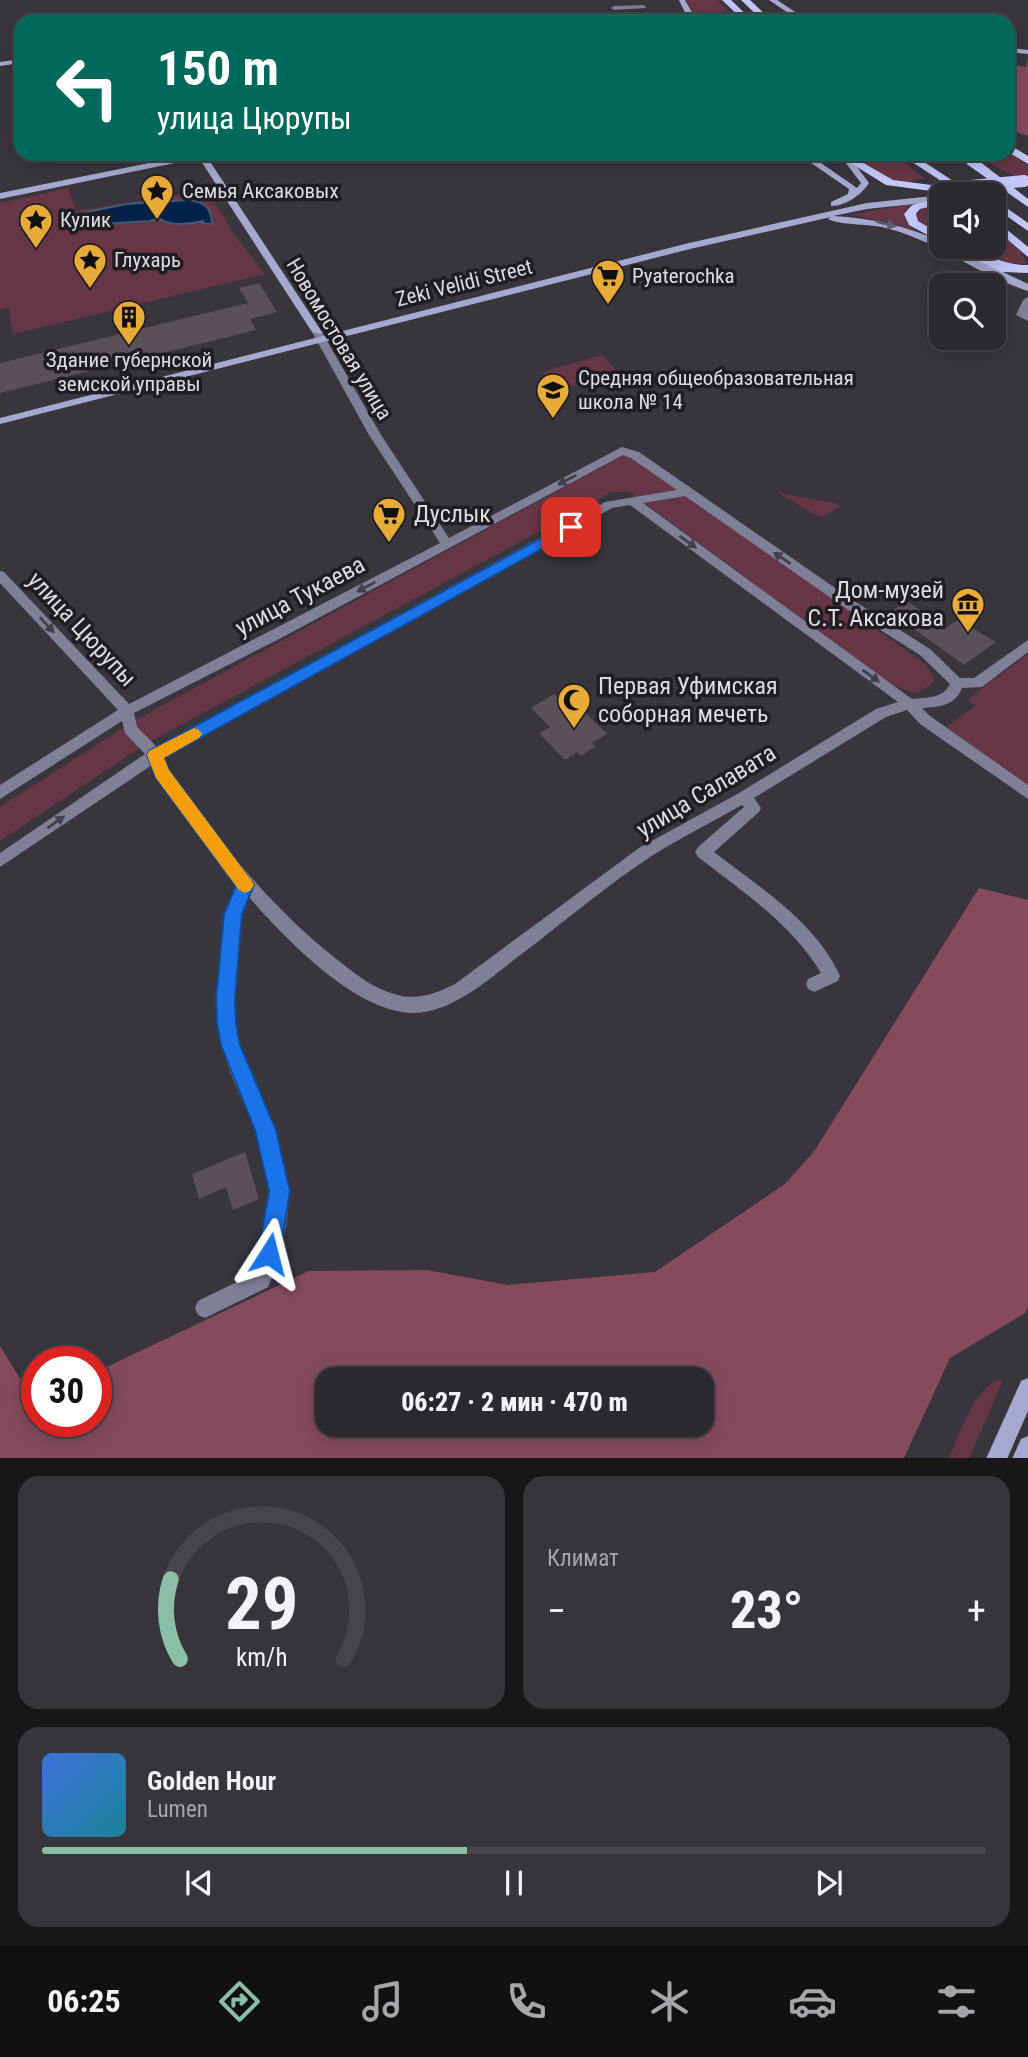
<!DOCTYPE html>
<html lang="ru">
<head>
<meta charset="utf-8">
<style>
	:root { --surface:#2b282e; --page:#37343a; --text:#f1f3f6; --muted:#a6a6aa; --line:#47444a; --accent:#8abfa5 }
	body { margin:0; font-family:"Roboto Condensed",sans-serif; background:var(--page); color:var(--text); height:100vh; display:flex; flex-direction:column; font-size:26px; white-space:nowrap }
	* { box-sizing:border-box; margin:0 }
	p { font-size:23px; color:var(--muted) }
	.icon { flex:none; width:38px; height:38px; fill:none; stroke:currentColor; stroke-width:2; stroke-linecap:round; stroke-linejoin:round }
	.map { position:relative; height:1458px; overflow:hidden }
	.details { display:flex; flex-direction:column; gap:18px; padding:18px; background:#181619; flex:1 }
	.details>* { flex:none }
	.top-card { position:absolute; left:14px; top:14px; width:1001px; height:147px; border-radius:21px; box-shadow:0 4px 18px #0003,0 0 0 2px var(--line); background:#00695c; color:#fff; overflow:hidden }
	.controls { position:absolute; left:929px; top:182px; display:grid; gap:14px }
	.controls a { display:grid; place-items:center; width:77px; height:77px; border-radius:14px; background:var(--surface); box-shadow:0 4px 18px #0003,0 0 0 2px var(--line); font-size:35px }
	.speed { position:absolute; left:21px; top:1346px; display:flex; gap:14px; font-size:35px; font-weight:700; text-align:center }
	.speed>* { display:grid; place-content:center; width:91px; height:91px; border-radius:50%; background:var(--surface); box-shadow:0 4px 18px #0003,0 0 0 2px var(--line); line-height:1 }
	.speed .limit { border:10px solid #d22; background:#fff; color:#111 }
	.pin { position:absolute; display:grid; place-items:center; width:60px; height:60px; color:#fff; margin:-30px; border-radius:14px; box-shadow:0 4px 10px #0006 }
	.me { position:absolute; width:77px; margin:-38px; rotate:9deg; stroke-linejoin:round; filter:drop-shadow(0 0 5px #0008) }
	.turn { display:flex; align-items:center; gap:24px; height:147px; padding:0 28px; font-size:32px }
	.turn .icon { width:91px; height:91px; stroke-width:2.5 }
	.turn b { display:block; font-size:49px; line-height:60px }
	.big { font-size:52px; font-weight:800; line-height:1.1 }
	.details .card { flex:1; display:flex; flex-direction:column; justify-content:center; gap:10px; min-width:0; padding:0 24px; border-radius:21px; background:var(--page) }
	.details .dial { align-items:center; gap:0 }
	.dial svg { height:182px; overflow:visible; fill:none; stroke:var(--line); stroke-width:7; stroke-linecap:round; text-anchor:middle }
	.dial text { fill:var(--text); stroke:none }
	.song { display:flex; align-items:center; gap:21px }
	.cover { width:84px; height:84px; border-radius:10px; background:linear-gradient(135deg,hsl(220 70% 55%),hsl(190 70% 35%)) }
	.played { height:7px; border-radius:4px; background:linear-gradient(90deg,var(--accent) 45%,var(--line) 45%) }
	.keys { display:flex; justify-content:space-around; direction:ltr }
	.heat { display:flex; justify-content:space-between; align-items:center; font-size:38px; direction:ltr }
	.details .tiles { flex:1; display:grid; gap:18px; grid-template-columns:1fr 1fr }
	.card:last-child { grid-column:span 2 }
	.trip { position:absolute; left:315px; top:1367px; width:399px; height:70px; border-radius:21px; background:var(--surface); box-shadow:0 4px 18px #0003,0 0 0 2px var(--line); font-weight:800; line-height:70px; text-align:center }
	.dock { display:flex; height:112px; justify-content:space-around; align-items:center; background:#111012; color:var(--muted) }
	.dock .icon { width:49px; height:49px }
	.dock .on { color:var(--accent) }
	.dock b { font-size:32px; color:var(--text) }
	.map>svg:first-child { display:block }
	.green { fill:#673646 }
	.forest { fill:#854b5d; fill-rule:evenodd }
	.water { fill:#022249; stroke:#445a77; stroke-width:2 }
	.building { fill:#5a5057 }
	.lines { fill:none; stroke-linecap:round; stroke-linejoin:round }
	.street { fill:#7e8098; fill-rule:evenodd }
	.secondary { fill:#a6a9cf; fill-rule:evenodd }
	.primary { fill:#c4c8fa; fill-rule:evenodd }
	.primary-bridge { stroke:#c4c8fa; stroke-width:12 }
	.oneway { fill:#5c5c6f }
	.oneway2 { fill:#40404b }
	.route { fill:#1a73e8; stroke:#114b97; stroke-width:2 }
	.slow { fill:#f59e0b }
	.labels { text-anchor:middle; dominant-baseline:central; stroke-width:7; stroke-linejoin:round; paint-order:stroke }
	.far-poi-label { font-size:21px; fill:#dedce1; stroke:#1f1d21; text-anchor:start }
	.far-street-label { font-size:21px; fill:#dedce1; stroke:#1f1d21 }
	.poi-label { font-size:24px; fill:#dedce1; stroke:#1f1d21; text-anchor:start }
	.street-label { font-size:24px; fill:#dedce1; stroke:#1f1d21 }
</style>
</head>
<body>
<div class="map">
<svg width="1028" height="1459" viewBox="0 0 1028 1459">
	<rect width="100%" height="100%" fill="#39353d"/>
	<!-- green -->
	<g class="green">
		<polygon points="686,0 717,0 738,21 698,21"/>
		<path d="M1008,152L1028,166V176C1008,178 994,165 979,154Z"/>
		<path d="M851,154H893L924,178C896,190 873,171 851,154Z"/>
		<polygon points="68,188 76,211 207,190 236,237 265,274 13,334 9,308 0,309 0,203"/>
		<polygon points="910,204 904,213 907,223 916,231 884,221 850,215"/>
		<polygon points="939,205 941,206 941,237 916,218 922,208"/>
		<polygon points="994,228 1023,254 1026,264 996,262 963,247 994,247"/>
		<polygon points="602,355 618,372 558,390 542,372"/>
		<polygon points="627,453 924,663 935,678 931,685 915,694 887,682 630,492 612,492 144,745 0,841 0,807 132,722"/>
		<polygon points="779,493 834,503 842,506 822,517 817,516"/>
		<polygon points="1028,654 1028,785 946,727 975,706 968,699"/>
		<path d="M1001,1379L1002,1383L969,1458H949C960,1435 973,1387 1001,1379Z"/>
	</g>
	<!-- forest -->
	<g class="forest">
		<polygon points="1028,58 1028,136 1008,129 1008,87 1011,87 1013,65 1026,67"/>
		<path d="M979,888L1028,900V1307L1025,1313L950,1358L904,1458H0V1346L34,1401H37V1421H96V1372L309,1271L427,1270L508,1285L655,1272L785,1184L815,1150ZM327,1379H702V1424H327Z"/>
	</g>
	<!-- water -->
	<path class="water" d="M188,200C205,202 211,207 212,224L202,223L203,221C192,224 169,227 159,218L150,221L86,225L80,223L85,219L79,218L82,213L126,204Z"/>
	<!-- building -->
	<g class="building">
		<polygon points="259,283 277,312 250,319 256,330 0,393 0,363 248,303 239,288"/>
		<polygon points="907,601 945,628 956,621 960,621 996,642 964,665 890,612"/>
		<polygon points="554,694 572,712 580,708 607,734 592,743 595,747 581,756 577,752 565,760 539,733 550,727 531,708"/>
		<polygon points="245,1152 259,1199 233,1210 226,1187 199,1199 192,1174"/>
	</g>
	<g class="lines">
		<!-- street -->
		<g class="street">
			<polygon points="644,5 646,8 614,10 611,8 614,6"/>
			<polygon points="1028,297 1028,321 1016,315 1023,300"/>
			<path d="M317,329L322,332L381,435L449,538L622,447L639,452L854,601L930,649L960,678H974L1028,640V652L982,687L962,688C955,706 939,707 922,708L930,716L1028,785V799L920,724L907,710L886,717L754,798L761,808L759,812L714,852C759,887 816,922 840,976L838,981L814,992L808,989L806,984L808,979L821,973C792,924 742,891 698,857L695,852L698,847L744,807L742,805C712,822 680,838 650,857C606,886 565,921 523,953C492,976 454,1013 413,1013C354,1012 284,937 248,896C241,915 240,934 238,954C234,992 232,1029 246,1066C261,1106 284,1144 288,1187C291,1218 280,1258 268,1287L205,1318L198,1315L195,1308L198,1301L253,1274C261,1247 271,1217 270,1190C267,1144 242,1105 227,1063C212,1019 216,926 238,884L176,804L157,777L152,765L0,867V853L145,754L125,733L122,721L0,799V785L118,710L0,583V571L4,572L129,704L440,543L369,435L312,332ZM623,455L631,458L677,490L605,502L157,747L137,727L134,713L281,638ZM685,496L844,607L920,655L950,684C943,699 927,697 912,699L643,503ZM630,505L898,702L876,709L739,793L639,848L455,984C435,994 417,1001 394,994C372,988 353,972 335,958C282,916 238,865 198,811C185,794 171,777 163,757L612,508Z"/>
		</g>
		<!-- secondary -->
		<g class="secondary">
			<polygon points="679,0 685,0 697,21 689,21"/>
			<polygon points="769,0 777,0 809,21 800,21"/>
			<polygon points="1008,48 1028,50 1028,54 1008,52"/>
			<polygon points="21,59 21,63 0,66 0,62"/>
			<polygon points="194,154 240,154 236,157 207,157 322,332 321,334 312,332 199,158 0,199 0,193"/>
			<path d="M798,154H808L857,188L861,183L842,158L849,156L869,183C861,195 846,206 831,206V202L848,194L849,189Z"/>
			<path d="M942,195V201L867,209L833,216C872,218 907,226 942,242V247H951L1028,284V291C977,275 935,239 882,227C868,224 839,225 828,219L831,217L690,249L0,424V418L689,243L867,203Z"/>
			<polygon points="1028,1378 1028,1411 1007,1459 986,1459 1021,1381"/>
			<polygon points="1028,1436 1028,1459 1012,1459 1021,1439"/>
		</g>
		<!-- primary -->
		<g class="primary">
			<polygon points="722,0 731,0 753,21 744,21"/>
			<polygon points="741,0 750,0 772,21 763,21"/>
			<polygon points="1008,144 1028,156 1028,164 1008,152"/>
			<polygon points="836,154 848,154 893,180 939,186 944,189 939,192 886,185"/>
			<polygon points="900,154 912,154 973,194 961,194"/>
			<polygon points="960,154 970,154 1028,199 1028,207 968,165"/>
			<polygon points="942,197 942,204 920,209 916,214 918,221 942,235 942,243 909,225 904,214 912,205"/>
			<polygon points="994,199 1028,223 1028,231 994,207"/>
			<polygon points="994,219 1028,247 1028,257 994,228"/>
			<path d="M949,247C978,246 995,265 1028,265V273L1002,272Z"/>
		</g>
		<!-- primary-bridge -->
		<polyline class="primary-bridge" points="939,189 1024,181"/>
	</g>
	<!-- one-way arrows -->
	<defs><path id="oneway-solid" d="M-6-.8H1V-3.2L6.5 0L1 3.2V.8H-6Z" transform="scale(1.75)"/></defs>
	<use class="oneway" href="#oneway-solid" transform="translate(886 224) rotate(14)"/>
	<g class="oneway2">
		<use href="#oneway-solid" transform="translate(567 480) rotate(153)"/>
		<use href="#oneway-solid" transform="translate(688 542) rotate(36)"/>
		<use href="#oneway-solid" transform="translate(782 558) rotate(-146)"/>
		<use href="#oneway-solid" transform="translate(366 587) rotate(152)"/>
		<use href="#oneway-solid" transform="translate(47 625) rotate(47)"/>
		<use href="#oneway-solid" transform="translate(871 676) rotate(36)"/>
		<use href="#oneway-solid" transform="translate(56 822) rotate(-35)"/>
	</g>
	<!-- route -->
	<polygon class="route" points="571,522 576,524 576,530 164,758 169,770 254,885 242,914 235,998 236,1024 240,1045 276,1130 290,1191 280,1254 277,1262 269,1265 261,1262 258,1254 269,1191 255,1130 221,1045 217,1024 216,998 224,914 236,886 156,778 147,755 149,751"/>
	<!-- slow -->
	<polygon class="slow" points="194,728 199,730 202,734 199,738 164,758 169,770 251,880 254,885 251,890 245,893 239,890 156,778 147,755 149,751"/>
	<!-- icons -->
	<defs>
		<symbol id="sight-pin" viewBox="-11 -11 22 30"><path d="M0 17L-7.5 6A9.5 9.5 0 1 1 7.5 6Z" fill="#e8ab37" stroke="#1f1d21"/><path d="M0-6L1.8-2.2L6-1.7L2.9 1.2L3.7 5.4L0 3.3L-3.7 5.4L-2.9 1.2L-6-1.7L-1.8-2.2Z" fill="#111"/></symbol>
		<symbol id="supermarket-pin" viewBox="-11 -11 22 30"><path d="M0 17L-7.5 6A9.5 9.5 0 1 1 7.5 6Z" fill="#e8ab37" stroke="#1f1d21"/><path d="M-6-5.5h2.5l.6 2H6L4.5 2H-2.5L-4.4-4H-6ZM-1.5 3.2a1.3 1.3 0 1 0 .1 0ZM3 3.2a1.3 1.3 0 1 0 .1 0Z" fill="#111"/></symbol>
		<symbol id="building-pin" viewBox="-11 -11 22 30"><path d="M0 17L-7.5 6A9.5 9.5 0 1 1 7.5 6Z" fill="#e8ab37" stroke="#1f1d21"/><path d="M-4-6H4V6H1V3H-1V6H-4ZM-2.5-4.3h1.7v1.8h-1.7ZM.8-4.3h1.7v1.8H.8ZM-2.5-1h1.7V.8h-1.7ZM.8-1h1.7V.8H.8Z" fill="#111"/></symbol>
		<symbol id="school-pin" viewBox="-11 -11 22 30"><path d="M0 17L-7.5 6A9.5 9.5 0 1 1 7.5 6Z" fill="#e8ab37" stroke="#1f1d21"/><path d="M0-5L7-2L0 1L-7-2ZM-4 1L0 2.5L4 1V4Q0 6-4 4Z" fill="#111"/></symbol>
		<symbol id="museum-pin" viewBox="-11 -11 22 30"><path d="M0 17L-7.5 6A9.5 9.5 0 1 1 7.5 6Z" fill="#e8ab37" stroke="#1f1d21"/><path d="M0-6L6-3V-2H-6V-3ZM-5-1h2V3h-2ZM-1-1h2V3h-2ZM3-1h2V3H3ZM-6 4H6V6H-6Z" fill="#111"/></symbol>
		<symbol id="mosque-pin" viewBox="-11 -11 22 30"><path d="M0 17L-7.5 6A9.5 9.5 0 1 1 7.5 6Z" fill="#e8ab37" stroke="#1f1d21"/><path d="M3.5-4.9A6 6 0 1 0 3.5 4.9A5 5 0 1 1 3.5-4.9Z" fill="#111"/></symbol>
	</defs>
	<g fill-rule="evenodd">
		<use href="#sight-pin" x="138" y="172" width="38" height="52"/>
		<use href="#sight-pin" x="17" y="201" width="38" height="52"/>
		<use href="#sight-pin" x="71" y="241" width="38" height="52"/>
		<use href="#supermarket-pin" x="589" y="257" width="38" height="52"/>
		<use href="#building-pin" x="110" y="298" width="38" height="52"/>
		<use href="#school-pin" x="534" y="371" width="38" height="52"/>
		<use href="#supermarket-pin" x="370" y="495" width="38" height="52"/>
		<use href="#museum-pin" x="949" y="585" width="38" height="52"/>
		<use href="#mosque-pin" x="555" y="681" width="38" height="52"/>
	</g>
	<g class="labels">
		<!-- far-poi labels -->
		<g class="far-poi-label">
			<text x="182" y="191">Семья Аксаковых</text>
			<text x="60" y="220">Кулик</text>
			<text x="114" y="260">Глухарь</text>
			<text x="632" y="276">Pyaterochka</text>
			<text x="129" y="360" text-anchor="middle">Здание губернской<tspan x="129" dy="24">земской управы</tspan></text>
			<text x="578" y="378">Средняя общеобразовательная<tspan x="578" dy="24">школа № 14</tspan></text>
		</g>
		<!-- far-street labels -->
		<g class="far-street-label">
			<text transform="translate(464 283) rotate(-14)">Zeki Velidi Street</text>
			<text transform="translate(339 339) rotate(59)">Новомостовая улица</text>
		</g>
		<!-- poi labels -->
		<g class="poi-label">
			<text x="414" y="514">Дуслык</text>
			<text x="944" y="590" text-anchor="end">Дом-музей<tspan x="944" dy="28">С.Т. Аксакова</tspan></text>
			<text x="598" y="686">Первая Уфимская<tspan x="598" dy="28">соборная мечеть</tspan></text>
		</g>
		<!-- street labels -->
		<g class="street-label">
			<text transform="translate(300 596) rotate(-28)">улица Тукаева</text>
			<text transform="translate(82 629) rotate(47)">улица Цюрупы</text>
			<text transform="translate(706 791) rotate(-31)">улица Салавата</text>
		</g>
	</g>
</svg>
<div class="controls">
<a><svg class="icon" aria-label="sound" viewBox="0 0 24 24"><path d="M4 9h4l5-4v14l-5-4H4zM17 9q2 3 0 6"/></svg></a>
<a><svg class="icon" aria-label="search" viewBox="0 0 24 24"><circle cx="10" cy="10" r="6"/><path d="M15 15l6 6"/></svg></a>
</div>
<div class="speed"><div class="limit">30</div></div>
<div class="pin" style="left:571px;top:527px;background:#d93025"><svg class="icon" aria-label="arrive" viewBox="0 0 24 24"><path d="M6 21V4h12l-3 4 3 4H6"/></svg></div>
<svg class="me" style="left:269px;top:1254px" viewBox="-20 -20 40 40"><path d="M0-17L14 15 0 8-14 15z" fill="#1a73e8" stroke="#fff" stroke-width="4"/></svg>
<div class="trip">06:27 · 2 мин · 470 m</div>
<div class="top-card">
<div class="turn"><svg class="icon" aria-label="left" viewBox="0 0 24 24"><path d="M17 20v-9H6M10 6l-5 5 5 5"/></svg><div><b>150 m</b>улица Цюрупы</div></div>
</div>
</div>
<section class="details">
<div class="tiles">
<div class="card dial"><svg viewBox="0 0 100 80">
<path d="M14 69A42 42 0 1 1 86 69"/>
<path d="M14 69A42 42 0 0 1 10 34" stroke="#8abfa5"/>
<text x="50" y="56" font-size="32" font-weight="700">29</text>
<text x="50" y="72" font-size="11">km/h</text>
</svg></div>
<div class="card"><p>Климат</p>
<div class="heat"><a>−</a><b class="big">23°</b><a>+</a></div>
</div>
<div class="card">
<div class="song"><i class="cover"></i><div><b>Golden Hour</b><p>Lumen</p></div></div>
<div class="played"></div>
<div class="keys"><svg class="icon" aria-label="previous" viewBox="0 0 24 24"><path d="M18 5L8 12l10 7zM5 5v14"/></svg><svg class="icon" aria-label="pause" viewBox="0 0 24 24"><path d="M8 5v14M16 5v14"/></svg><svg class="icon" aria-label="next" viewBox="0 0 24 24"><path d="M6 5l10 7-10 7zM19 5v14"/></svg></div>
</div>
</div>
</section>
<nav class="dock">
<b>06:25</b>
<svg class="icon on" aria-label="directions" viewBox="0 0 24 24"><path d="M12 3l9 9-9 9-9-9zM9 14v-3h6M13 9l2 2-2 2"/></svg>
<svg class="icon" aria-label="music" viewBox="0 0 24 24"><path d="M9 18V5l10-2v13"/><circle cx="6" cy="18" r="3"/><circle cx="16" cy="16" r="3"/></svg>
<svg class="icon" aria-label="phone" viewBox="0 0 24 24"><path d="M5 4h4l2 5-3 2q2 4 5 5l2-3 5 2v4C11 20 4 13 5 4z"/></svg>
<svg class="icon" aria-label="climate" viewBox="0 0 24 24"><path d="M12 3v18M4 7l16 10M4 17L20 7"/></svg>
<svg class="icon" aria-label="car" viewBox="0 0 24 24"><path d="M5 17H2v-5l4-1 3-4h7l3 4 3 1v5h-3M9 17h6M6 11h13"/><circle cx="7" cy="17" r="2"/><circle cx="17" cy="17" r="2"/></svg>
<svg class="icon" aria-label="filters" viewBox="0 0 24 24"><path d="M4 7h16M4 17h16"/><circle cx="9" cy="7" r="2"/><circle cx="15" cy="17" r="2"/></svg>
</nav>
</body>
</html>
